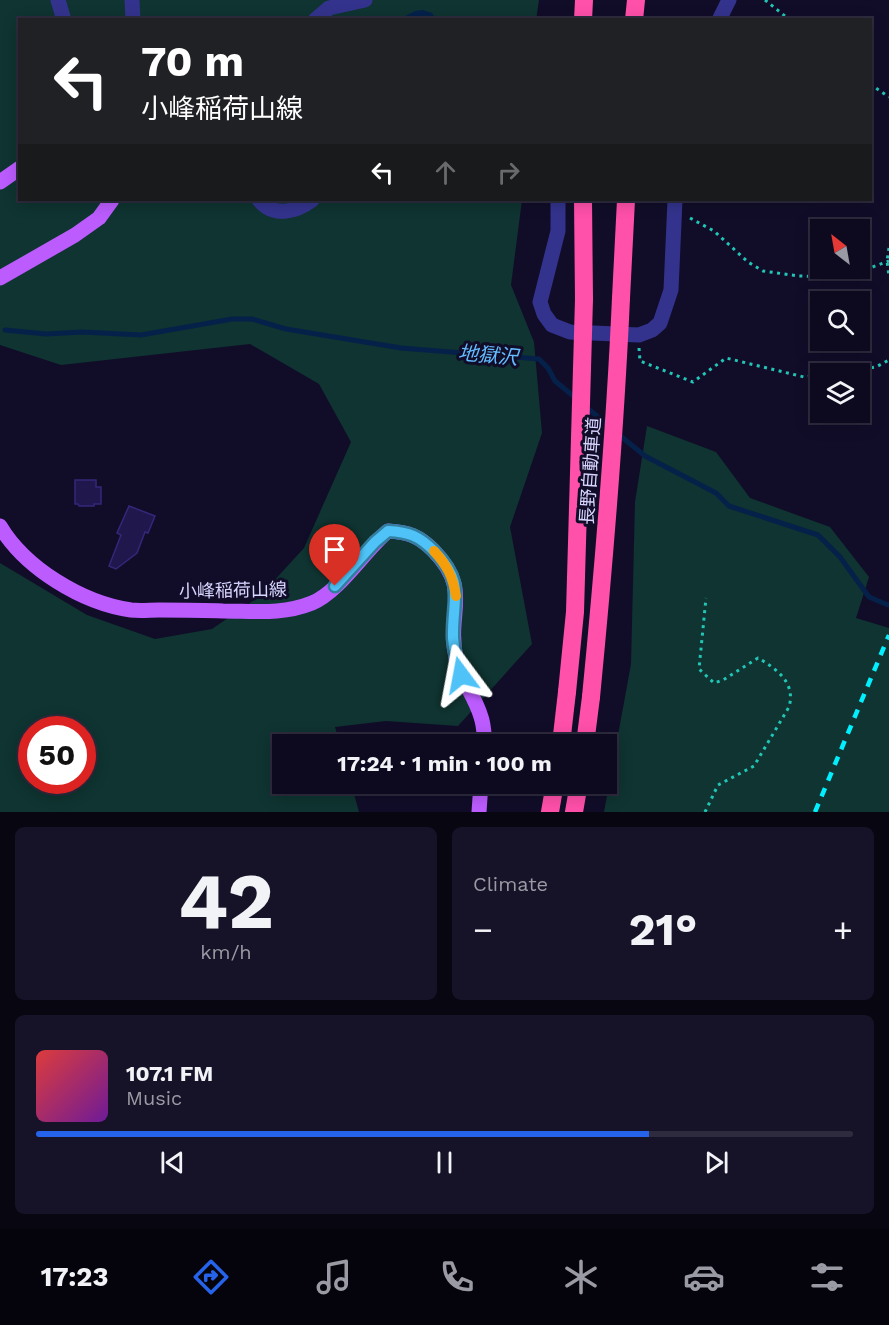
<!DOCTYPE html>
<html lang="en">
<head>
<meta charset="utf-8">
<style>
	:root { --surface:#0d0a1f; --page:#161328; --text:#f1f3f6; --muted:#9a9aa4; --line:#2d2b3d; --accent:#2563eb }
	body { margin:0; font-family:"Work Sans","Noto Sans JP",sans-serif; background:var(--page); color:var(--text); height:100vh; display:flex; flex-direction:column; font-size:22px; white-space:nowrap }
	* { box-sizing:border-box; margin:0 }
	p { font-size:20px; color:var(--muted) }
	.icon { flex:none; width:33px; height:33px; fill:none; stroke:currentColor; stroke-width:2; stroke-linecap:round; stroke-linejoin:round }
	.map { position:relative; height:812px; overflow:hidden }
	.sheet { display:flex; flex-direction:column; gap:15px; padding:15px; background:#070611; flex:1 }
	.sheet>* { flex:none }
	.banner { position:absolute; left:18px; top:18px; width:854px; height:183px; border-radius:0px; box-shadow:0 3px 15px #0003,0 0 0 2px var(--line); background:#202124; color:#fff; overflow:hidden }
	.needle { width:39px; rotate:329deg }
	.controls { position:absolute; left:810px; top:219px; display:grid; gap:12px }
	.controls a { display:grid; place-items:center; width:60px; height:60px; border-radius:0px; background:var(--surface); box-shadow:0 3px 15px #0003,0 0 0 2px var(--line); font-size:30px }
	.speed { position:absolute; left:18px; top:716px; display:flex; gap:12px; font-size:30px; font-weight:700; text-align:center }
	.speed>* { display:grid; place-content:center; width:78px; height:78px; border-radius:50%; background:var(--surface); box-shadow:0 3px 15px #0003,0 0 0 2px var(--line); line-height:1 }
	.speed .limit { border:9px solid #d22; background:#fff; color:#111 }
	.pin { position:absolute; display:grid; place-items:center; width:51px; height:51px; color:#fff; margin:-62px -26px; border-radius:50% 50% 50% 0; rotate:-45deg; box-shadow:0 0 6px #0007 }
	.pin .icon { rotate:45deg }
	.me { position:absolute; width:66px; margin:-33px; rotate:347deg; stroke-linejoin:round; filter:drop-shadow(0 0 4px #0008) }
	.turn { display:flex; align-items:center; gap:21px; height:126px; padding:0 24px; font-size:27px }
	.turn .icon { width:78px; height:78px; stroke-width:2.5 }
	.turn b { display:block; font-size:42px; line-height:51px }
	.lanes { display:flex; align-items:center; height:57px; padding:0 24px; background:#0003; justify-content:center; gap:30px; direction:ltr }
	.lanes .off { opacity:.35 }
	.big { font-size:45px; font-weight:700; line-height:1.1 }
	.sheet .tile { flex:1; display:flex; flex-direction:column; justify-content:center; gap:9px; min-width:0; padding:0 21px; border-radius:9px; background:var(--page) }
	.sheet .dial { align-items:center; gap:0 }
	.dial b { font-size:78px; line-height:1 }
	.song { display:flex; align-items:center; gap:18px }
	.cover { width:72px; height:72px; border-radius:9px; background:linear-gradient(135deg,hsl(0 70% 55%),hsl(280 70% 35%)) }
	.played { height:6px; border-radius:3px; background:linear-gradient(90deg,var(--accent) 75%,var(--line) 75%) }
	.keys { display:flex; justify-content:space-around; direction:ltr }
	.heat { display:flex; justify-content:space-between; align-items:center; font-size:33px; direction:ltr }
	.sheet .tiles { flex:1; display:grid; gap:15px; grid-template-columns:1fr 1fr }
	.tile:last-child { grid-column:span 2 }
	.trip { position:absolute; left:272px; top:734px; width:345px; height:60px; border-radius:0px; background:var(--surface); box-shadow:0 3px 15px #0003,0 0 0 2px var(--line); font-weight:700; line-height:60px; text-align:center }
	.tab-bar { display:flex; height:96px; justify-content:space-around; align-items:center; background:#05040c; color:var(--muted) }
	.tab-bar .icon { width:42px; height:42px }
	.tab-bar .selected { color:var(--accent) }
	.tab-bar b { font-size:27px; color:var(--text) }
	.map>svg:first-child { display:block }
	.green { fill:#0f3431; fill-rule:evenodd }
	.water { fill:#05214a }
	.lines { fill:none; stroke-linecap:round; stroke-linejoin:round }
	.stream { stroke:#05214a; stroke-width:5 }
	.building { fill:#20174c; stroke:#34277a; stroke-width:1.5 }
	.path { stroke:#22c6b6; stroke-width:3; stroke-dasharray:3 4.5; stroke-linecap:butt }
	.minor { stroke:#33338d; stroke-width:15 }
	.major { stroke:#bc5cff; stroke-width:15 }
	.highway { stroke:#ff50aa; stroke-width:18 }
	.rail { stroke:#01efff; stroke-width:4.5; stroke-dasharray:9 8; stroke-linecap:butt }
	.highway-bridge { stroke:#ff50aa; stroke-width:18 }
	.route-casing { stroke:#337fa1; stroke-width:15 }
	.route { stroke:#4fc3f7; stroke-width:10 }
	.slow { stroke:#f59e0b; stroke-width:10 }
	.labels { text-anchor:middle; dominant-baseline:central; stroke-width:6; stroke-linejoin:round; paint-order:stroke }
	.street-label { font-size:18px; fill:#d8d5ff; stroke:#110d29 }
	.water-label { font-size:20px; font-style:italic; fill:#63bcff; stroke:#110d29 }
</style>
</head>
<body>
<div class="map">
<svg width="889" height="812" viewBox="0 0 889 812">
	<rect width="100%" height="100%" fill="#110d29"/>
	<!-- green -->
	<g class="green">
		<path d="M0,0H539L536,20H20V200H522L511,285L534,342L542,433L510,527L532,644L458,726L386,721L335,727L340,744H282V783H351L359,812H0V563L87,615L155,639L212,629L260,596L304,548L351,442L319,384L250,344L61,365L0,345ZM32,729H82V780H32Z"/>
		<polygon points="647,426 716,452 750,498 830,527 869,577 856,618 889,628 889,812 604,812 631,664 635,502"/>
	</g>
	<!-- water -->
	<polygon class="water" points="423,10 432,13 436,19 399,19 415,11"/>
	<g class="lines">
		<!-- stream -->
		<g class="stream">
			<polyline points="5,330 46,334 82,332 141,335 232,319 252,319 286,329 401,348 539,359 548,368 555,381 577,399"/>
			<polyline points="586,407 609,426"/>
			<polyline points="618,434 645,456 716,493 729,506 818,535 840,557 869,597 888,605"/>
		</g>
	</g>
	<!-- building -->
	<g class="building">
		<polygon points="75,480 96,480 96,487 101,487 101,504 94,504 94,506 79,506 78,504 75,504"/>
		<polygon points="129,506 155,516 148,533 145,532 137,553 116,569 109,566 121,535 117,533"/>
	</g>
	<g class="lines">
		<!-- path -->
		<g class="path">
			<polyline points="765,0 790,20"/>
			<polyline points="870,84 889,97"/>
			<polyline points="690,218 714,231 748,262 763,271 799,276 845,277 889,261"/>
			<polyline points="889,248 887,261 889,276"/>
			<polyline points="639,348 640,361 693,382 726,358 804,377 820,375"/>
			<polyline points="834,374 876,367 889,360"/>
			<path d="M705,812L718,785L754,766L789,707C796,683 777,669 758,658L723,680L714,683L699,669L706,598"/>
		</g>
		<!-- minor -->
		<g class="minor">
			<polyline points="58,0 64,20"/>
			<polyline points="132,0 133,20"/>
			<polyline points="315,20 329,8 365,0"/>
			<polyline points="719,20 729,0"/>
			<path d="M259,200C274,218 296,212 312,200"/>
			<polyline points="558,200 558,231 540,302 544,314 552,325 570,332 639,335 652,330 660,323 671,290 675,200"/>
		</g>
		<!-- major -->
		<g class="major">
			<polyline points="0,182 20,168"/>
			<polyline points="0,278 75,235 99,218 112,200"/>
			<path d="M0,526C25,568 82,603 131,610C140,611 150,610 159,610C180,610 201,610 223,611C254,611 282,615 312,603C339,592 365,550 388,531C408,532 419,536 433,550C473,591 446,611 456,658C460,679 475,696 481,717C484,725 484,735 485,744"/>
			<polyline points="479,812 481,783"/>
		</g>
		<!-- highway -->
		<g class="highway">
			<polyline points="583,20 584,0"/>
			<polyline points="634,20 636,0"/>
			<polyline points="583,200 584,299"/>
			<polyline points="621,298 626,200"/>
			<polyline points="561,744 567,692"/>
			<polyline points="585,744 591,697"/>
			<polyline points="550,812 555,783"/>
			<polyline points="574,812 579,783"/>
		</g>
		<!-- rail -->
		<polyline class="rail" points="815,812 889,635"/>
		<!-- highway-bridge -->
		<g class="highway-bridge">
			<polyline points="567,692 575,612 584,299"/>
			<path d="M591,697C604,564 615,431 621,298"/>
		</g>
	</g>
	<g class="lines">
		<defs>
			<path id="route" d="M335,586L375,542L388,531C409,532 419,536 434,551C466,584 452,598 453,638C454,650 457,663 461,675"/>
		</defs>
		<!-- route casing -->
		<use href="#route" class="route-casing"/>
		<!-- route -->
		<use href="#route" class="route"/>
		<!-- slow -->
		<path class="slow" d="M434,551C447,565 453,577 456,596"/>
	</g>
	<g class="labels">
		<!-- street labels -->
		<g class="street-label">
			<text transform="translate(590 471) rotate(-86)">長野自動車道</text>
			<text transform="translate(233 590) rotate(-1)">小峰稲荷山線</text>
		</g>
		<!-- water labels -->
		<g class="water-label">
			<text transform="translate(488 355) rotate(5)">地獄沢</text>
		</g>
	</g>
</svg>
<div class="controls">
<a><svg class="needle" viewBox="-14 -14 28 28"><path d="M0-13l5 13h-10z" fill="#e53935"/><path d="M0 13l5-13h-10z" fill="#9a9aa4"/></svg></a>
<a><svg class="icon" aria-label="search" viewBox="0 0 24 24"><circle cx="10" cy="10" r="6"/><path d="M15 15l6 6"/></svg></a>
<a><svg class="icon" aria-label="layers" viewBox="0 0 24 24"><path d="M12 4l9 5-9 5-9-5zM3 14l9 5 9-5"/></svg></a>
</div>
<div class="speed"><div class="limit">50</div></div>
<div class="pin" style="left:335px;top:586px;background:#d93025"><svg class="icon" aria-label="arrive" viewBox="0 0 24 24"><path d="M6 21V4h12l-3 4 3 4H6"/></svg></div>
<svg class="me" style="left:461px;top:675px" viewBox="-20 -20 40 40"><path d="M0-17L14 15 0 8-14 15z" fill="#4fc3f7" stroke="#fff" stroke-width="4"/></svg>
<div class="trip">17:24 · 1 min · 100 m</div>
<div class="banner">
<div class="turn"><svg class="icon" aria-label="left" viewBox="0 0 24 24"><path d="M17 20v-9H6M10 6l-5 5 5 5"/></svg><div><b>70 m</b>小峰稲荷山線</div></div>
<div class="lanes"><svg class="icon" aria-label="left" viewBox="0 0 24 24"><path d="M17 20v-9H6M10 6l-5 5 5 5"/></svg><svg class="icon off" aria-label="ahead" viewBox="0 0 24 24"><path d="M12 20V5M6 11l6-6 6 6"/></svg><svg class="icon off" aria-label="right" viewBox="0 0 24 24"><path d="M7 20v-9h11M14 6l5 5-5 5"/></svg></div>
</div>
</div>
<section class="sheet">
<div class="tiles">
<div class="tile dial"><b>42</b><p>km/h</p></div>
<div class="tile"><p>Climate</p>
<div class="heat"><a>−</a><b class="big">21°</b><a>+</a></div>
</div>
<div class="tile">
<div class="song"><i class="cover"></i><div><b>107.1 FM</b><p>Music</p></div></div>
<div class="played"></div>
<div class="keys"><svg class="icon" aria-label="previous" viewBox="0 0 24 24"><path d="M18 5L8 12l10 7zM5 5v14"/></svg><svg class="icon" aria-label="pause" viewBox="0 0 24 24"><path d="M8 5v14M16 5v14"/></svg><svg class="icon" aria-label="next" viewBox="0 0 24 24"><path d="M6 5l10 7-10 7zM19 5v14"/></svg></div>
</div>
</div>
</section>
<nav class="tab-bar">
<b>17:23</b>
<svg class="icon selected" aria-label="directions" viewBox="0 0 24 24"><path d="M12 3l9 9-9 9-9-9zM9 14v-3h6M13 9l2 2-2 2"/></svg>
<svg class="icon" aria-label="music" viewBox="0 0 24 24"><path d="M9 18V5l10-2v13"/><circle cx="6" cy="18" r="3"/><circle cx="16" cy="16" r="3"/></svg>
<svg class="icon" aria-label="phone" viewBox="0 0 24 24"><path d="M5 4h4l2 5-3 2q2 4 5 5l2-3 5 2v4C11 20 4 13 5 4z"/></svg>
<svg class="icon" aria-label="climate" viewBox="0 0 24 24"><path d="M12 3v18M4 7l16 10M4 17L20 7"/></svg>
<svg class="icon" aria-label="car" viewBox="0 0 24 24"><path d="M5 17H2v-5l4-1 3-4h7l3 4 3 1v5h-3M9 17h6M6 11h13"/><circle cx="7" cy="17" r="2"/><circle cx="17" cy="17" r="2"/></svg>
<svg class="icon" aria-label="filters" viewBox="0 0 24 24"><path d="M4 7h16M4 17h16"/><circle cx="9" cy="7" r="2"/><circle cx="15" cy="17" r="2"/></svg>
</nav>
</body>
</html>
